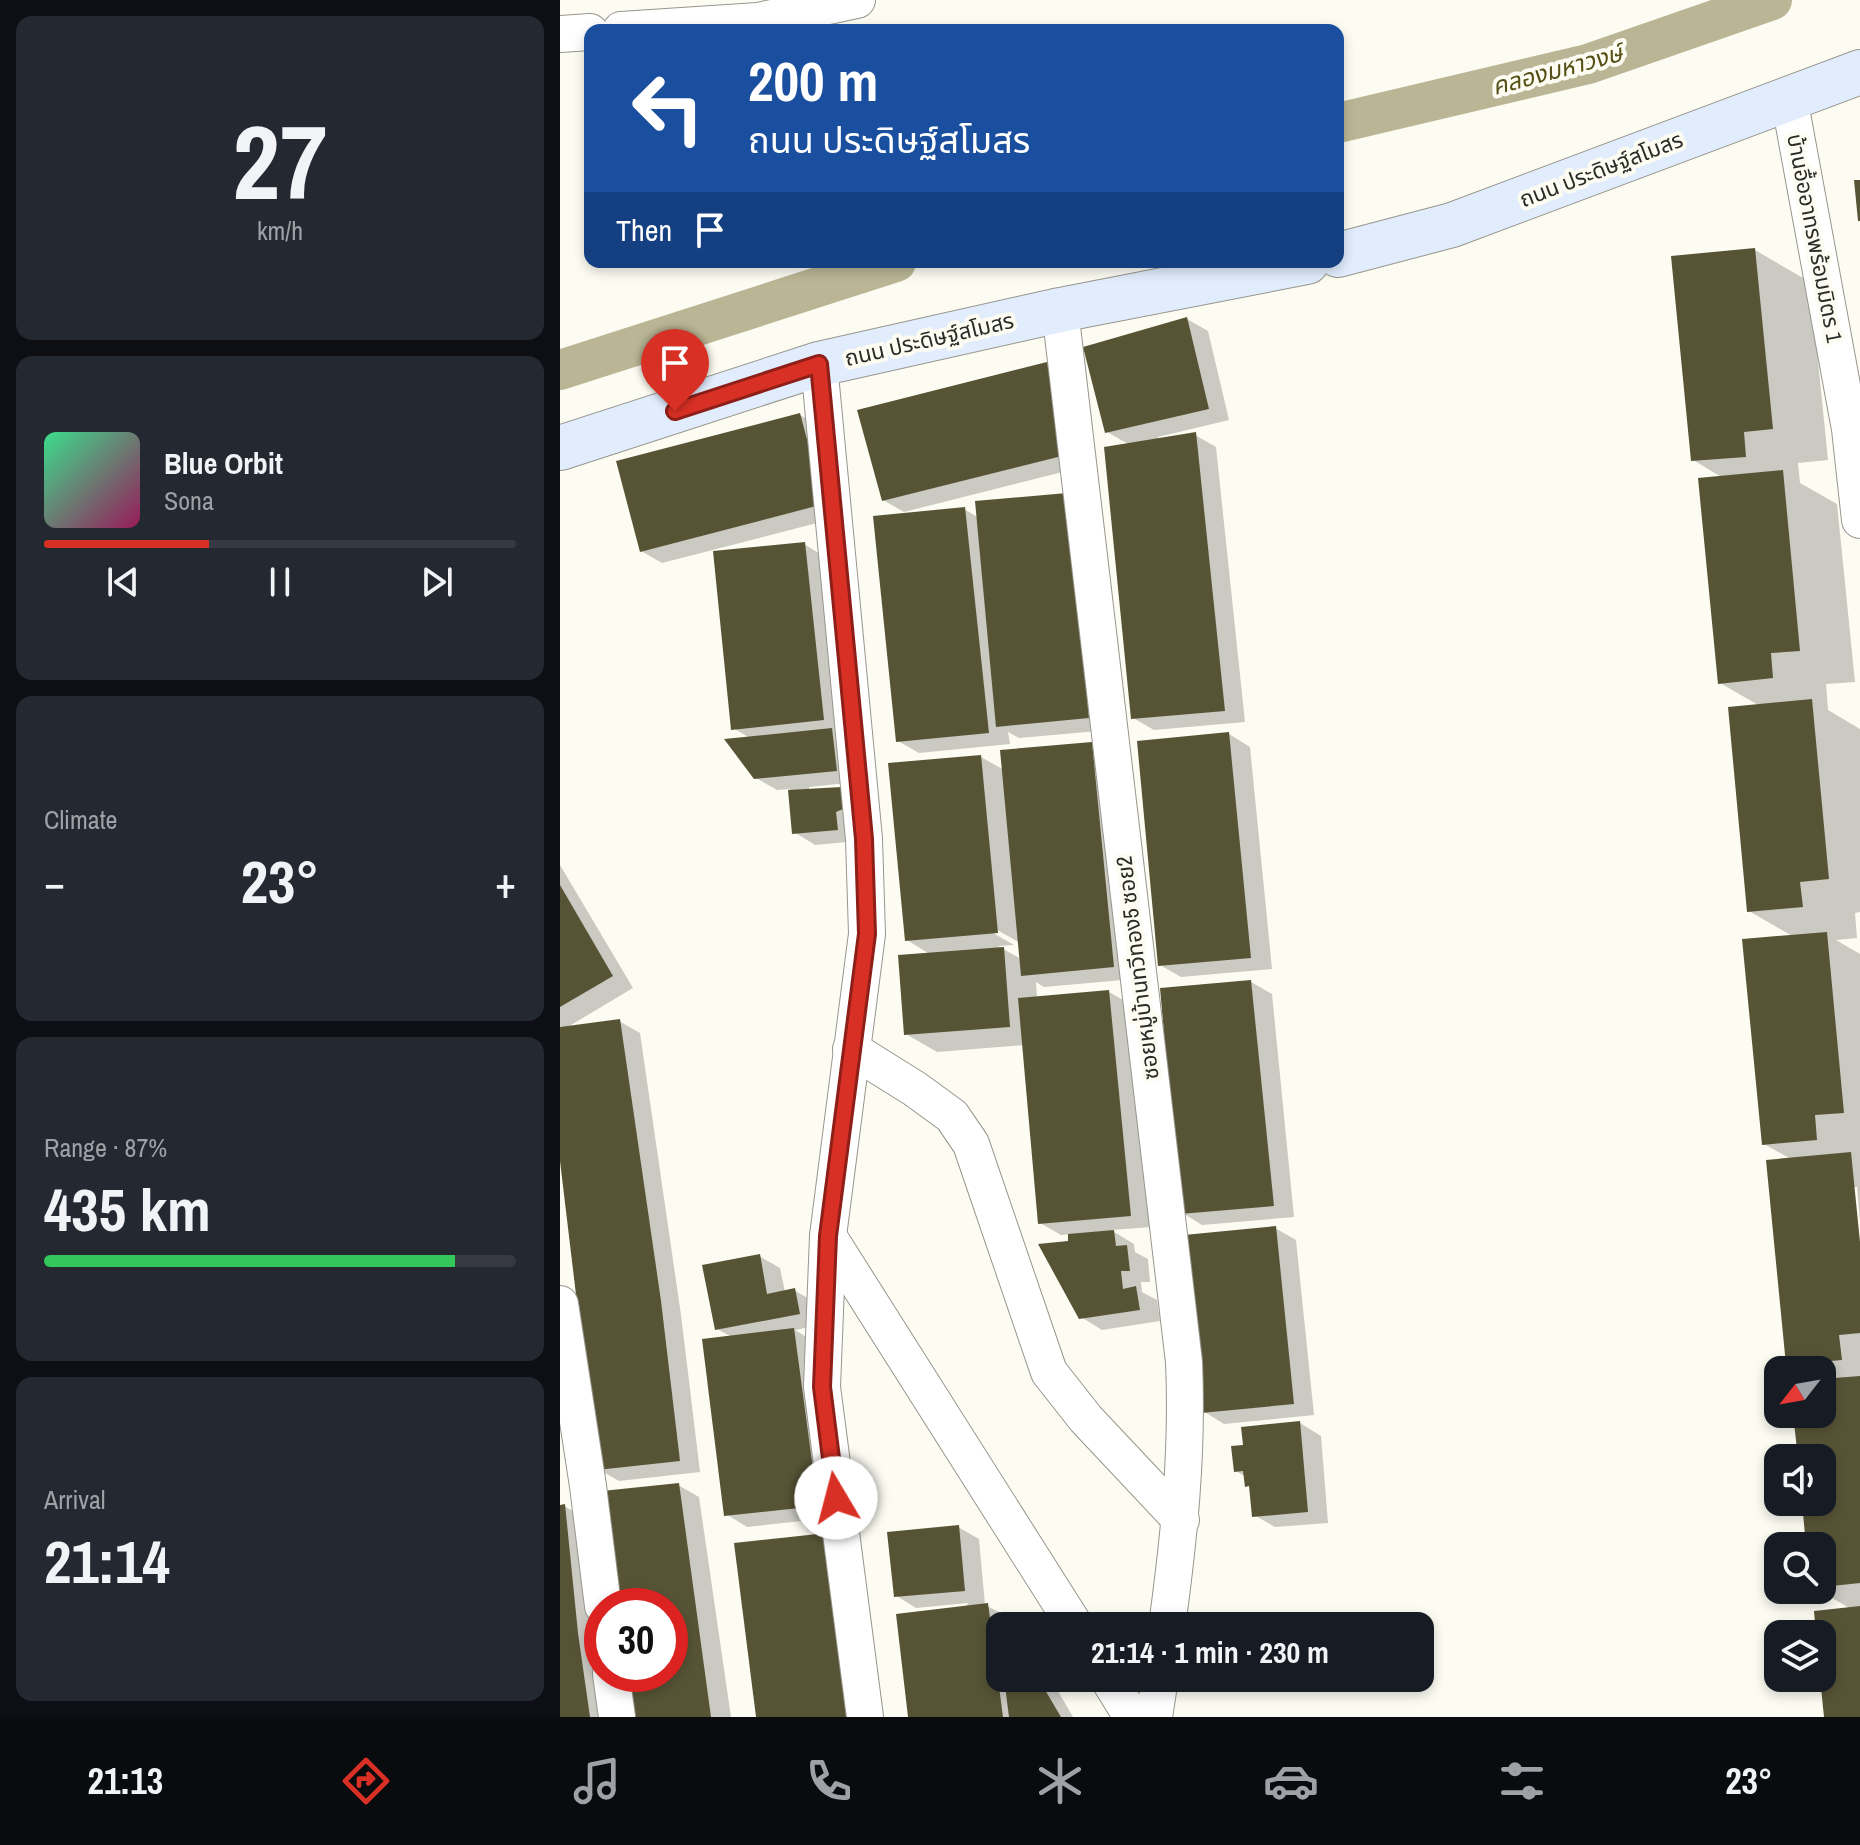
<!DOCTYPE html>
<html lang="en">
<head>
<meta charset="utf-8">
<style>
	:root { --surface:#171b24; --page:#242831; --text:#f1f3f6; --muted:#9ea1a6; --line:#363941; --accent:#d93025 }
	body { margin:0; font-family:"Archivo Narrow","Noto Sans Thai",sans-serif; background:var(--page); color:var(--text); height:100vh; display:flex; flex-direction:column; font-size:30px; white-space:nowrap }
	* { box-sizing:border-box; margin:0 }
	p { font-size:26px; color:var(--muted) }
	.icon { flex:none; width:44px; height:44px; fill:none; stroke:currentColor; stroke-width:2; stroke-linecap:round; stroke-linejoin:round }
	.map { position:relative; flex:1; overflow:hidden }
	.sheet { display:flex; flex-direction:column; gap:16px; padding:16px; background:#0d0f14; width:560px }
	.sheet>* { flex:none }
	.top-card { position:absolute; left:24px; top:24px; width:760px; height:244px; border-radius:16px; box-shadow:0 4px 12px #0003; background:#1a4fa0; color:#fff; overflow:hidden }
	.needle { width:52px; rotate:239deg }
	.tools { position:absolute; left:1204px; top:1356px; display:grid; gap:16px }
	.tools a { display:grid; place-items:center; width:72px; height:72px; border-radius:16px; background:var(--surface); box-shadow:0 4px 12px #0003; font-size:40px }
	.speed { position:absolute; left:24px; top:1588px; display:flex; gap:16px; font-size:40px; font-weight:700; text-align:center }
	.speed>* { display:grid; place-content:center; width:104px; height:104px; border-radius:50%; background:var(--surface); box-shadow:0 4px 12px #0003; line-height:1 }
	.speed .limit { border:12px solid #d22; background:#fff; color:#111 }
	.pin { position:absolute; display:grid; place-items:center; width:68px; height:68px; color:#fff; margin:-82px -34px; border-radius:50% 50% 50% 0; rotate:-45deg; box-shadow:0 0 8px #0007 }
	.pin .icon { rotate:45deg }
	.me { position:absolute; width:88px; margin:-44px; rotate:352deg; stroke-linejoin:round; filter:drop-shadow(0 0 6px #0008) }
	.turn { display:flex; align-items:center; gap:28px; height:168px; padding:0 32px; font-size:36px }
	.turn .icon { width:104px; height:104px; stroke-width:2.5 }
	.turn b { display:block; font-size:56px; line-height:68px }
	.then { display:flex; align-items:center; height:76px; padding:0 32px; background:#0003; gap:16px; font-size:30px }
	.big { font-size:60px; font-weight:700; line-height:1.1 }
	.sheet .widget { flex:1; display:flex; flex-direction:column; justify-content:center; gap:12px; min-width:0; padding:0 28px; border-radius:16px; background:var(--page) }
	.sheet .dial { align-items:center; gap:0 }
	.dial b { font-size:104px; line-height:1 }
	.song { display:flex; align-items:center; gap:24px }
	.cover { width:96px; height:96px; border-radius:12px; background:linear-gradient(135deg,hsl(150 70% 55%),hsl(330 70% 35%)) }
	.played { height:8px; border-radius:4px; background:linear-gradient(90deg,var(--accent) 35%,var(--line) 35%) }
	.keys { display:flex; justify-content:space-around; direction:ltr }
	.heat { display:flex; justify-content:space-between; align-items:center; font-size:44px; direction:ltr }
	.charge { height:12px; border-radius:6px; background:linear-gradient(90deg,#34c759 87%,var(--line) 0) }
	.trip { position:absolute; left:426px; top:1612px; width:448px; height:80px; border-radius:16px; background:var(--surface); box-shadow:0 4px 12px #0003; font-weight:700; line-height:80px; text-align:center }
	.menu { display:flex; height:128px; justify-content:space-around; align-items:center; background:#090b0e; color:var(--muted) }
	.menu .icon { width:56px; height:56px }
	.menu .selected { color:var(--accent) }
	.menu b { font-size:36px; color:var(--text) }
	main { display:flex; flex:1; min-height:0 }
	.map>svg:first-child { display:block }
	.shadow { fill:#0003; fill-rule:evenodd }
	.lines { fill:none; stroke-linecap:round; stroke-linejoin:round }
	.canal { stroke:#bab695; stroke-width:40 }
	.building { fill:#575436 }
	.street-casing { stroke:#97968d; stroke-width:38 }
	.secondary-casing { stroke:#97968d; stroke-width:46 }
	.street { stroke:#fff; stroke-width:36 }
	.secondary { stroke:#e1edfd; stroke-width:44 }
	.route-casing { stroke:#8d1f18; stroke-width:20 }
	.route { stroke:#d93025; stroke-width:14 }
	.labels { text-anchor:middle; dominant-baseline:central; stroke-width:8; stroke-linejoin:round; paint-order:stroke }
	.street-label { font-size:22px; fill:#2b2b27; stroke:#fdfcf3 }
	.water-label { font-size:24px; font-style:italic; fill:#554f16; stroke:#fdfcf3 }
</style>
</head>
<body>
<main>
<section class="sheet">
<div class="widget dial"><b>27</b><p>km/h</p></div>
<div class="widget">
<div class="song"><i class="cover"></i><div><b>Blue Orbit</b><p>Sona</p></div></div>
<div class="played"></div>
<div class="keys"><svg class="icon" aria-label="previous" viewBox="0 0 24 24"><path d="M18 5L8 12l10 7zM5 5v14"/></svg><svg class="icon" aria-label="pause" viewBox="0 0 24 24"><path d="M8 5v14M16 5v14"/></svg><svg class="icon" aria-label="next" viewBox="0 0 24 24"><path d="M6 5l10 7-10 7zM19 5v14"/></svg></div>
</div>
<div class="widget"><p>Climate</p>
<div class="heat"><a>−</a><b class="big">23°</b><a>+</a></div>
</div>
<div class="widget"><p>Range · 87%</p><b class="big">435 km</b><div class="charge"></div></div>
<div class="widget"><p>Arrival</p><b class="big">21:14</b></div>
</section>
<div class="map">
<svg width="1300" height="1717" viewBox="0 0 1300 1717">
	<rect width="100%" height="100%" fill="#fdfcf3"/>
	<!-- shadow -->
	<g class="shadow">
		<polygon points="1195,250 1250,282 1268,460 1238,463 1240,483 1277,504 1295,682 1266,684 1268,710 1300,729 1300,912 1295,913 1297,938 1276,940 1300,954 1300,1221 1297,1187 1293,1187 1300,1263 1300,1717 1266,1717 1262,1634 1258,1634 1291,1609 1258,1590 1262,1590 1262,1546 1248,1546 1244,1502 1262,1502 1262,1458 1240,1458 1235,1414 1262,1414 1262,1370 1238,1370 1228,1364 1231,1159 1204,1144 1234,937 1189,911 1200,706 1160,683 1163,478 1133,460"/>
		<polygon points="627,319 648,331 669,420 598,437 598,440 635,435 656,447 685,722 594,730 573,718 570,445 547,432"/>
		<polygon points="487,364 508,376 530,465 344,512 323,500"/>
		<polygon points="240,415 261,427 284,516 102,563 81,551"/>
		<polygon points="507,495 549,730 459,738 448,732 450,744 359,753 338,741 404,509 419,518"/>
		<polygon points="244,544 265,557 285,732 276,732 292,742 297,782 249,787 249,791 281,789 298,841 255,845 234,832 230,789 217,790 196,778 190,738 173,728"/>
		<polygon points="669,734 690,747 712,969 621,977 600,965"/>
		<path d="M531,744L552,756L574,979L484,987L476,982L477,998L549,992L570,1004L592,1227L551,1230L574,1244L575,1252L588,1259L590,1282H581L582,1292L597,1300L600,1321L542,1330L521,1317L508,1243L510,1234L501,1235L480,1223L464,1045L377,1052L346,1034L371,955L347,940L421,757L444,770ZM430,926L460,943L461,959L438,946L454,945L428,930Z"/>
		<polygon points="0,865 73,988 6,1028 59,1021 80,1033 121,1315 140,1472 59,1481 38,1469 0,1144 0,1029 3,1028 0,1026"/>
		<polygon points="691,982 712,994 734,1217 642,1225 621,1212"/>
		<polygon points="715,1228 736,1240 754,1415 664,1424 643,1411"/>
		<polygon points="199,1256 220,1268 225,1292 234,1290 256,1303 260,1325 235,1330 255,1342 278,1517 187,1527 166,1514 172,1337 157,1329"/>
		<polygon points="740,1423 761,1436 768,1523 715,1527 694,1515 692,1488 687,1485 686,1477 676,1471 685,1447"/>
		<polygon points="118,1485 139,1497 171,1717 70,1717 110,1674 110,1606"/>
		<polygon points="4,1506 25,1518 47,1717 0,1717 0,1507"/>
		<polygon points="398,1527 419,1539 425,1605 449,1617 450,1626 440,1626 440,1678 481,1678 495,1686 513,1717 351,1717 408,1603 356,1608 335,1595"/>
	</g>
	<g class="lines">
		<!-- canal -->
		<g class="canal">
			<polyline points="778,123 1028,64 1212,0"/>
			<polyline points="0,370 336,262"/>
		</g>
	</g>
	<!-- building -->
	<g class="building">
		<polygon points="1294,180 1300,180 1300,221 1298,221"/>
		<polygon points="1195,248 1213,429 1184,432 1186,457 1131,461 1111,256"/>
		<polygon points="627,317 649,409 545,433 523,347"/>
		<polygon points="487,362 510,454 322,501 297,410"/>
		<polygon points="240,413 264,504 80,552 56,461"/>
		<polygon points="636,432 665,711 571,719 544,447"/>
		<polygon points="1223,470 1240,651 1211,653 1213,678 1158,684 1138,478"/>
		<polygon points="507,493 529,718 436,727 415,501"/>
		<polygon points="405,507 429,733 336,742 313,516"/>
		<polygon points="245,542 264,720 171,730 153,551"/>
		<polygon points="1252,699 1269,879 1240,882 1243,907 1187,912 1168,707"/>
		<polygon points="272,728 277,771 194,779 164,739"/>
		<polygon points="669,732 691,958 598,966 577,741"/>
		<polygon points="532,742 554,967 461,976 440,750"/>
		<polygon points="421,755 438,933 345,941 328,763"/>
		<polygon points="282,787 283,809 276,812 278,830 232,834 228,790"/>
		<polygon points="0,885 53,976 0,1007"/>
		<polygon points="1267,932 1284,1113 1255,1115 1257,1140 1202,1145 1182,939"/>
		<polygon points="444,947 450,1027 344,1035 338,955"/>
		<polygon points="691,980 714,1206 620,1214 600,988"/>
		<polygon points="549,990 571,1216 478,1224 458,998"/>
		<polygon points="60,1019 101,1301 120,1461 37,1470 0,1161 0,1027"/>
		<polygon points="1291,1152 1300,1242 1300,1333 1279,1335 1282,1360 1226,1365 1206,1160"/>
		<polygon points="716,1226 734,1404 641,1413 624,1235"/>
		<polygon points="554,1230 556,1246 567,1245 570,1271 561,1271 563,1289 576,1286 580,1310 519,1319 478,1244 508,1241 508,1234"/>
		<polygon points="200,1254 207,1294 235,1288 240,1314 155,1330 142,1265"/>
		<polygon points="234,1328 258,1506 164,1516 142,1339"/>
		<polygon points="1300,1376 1300,1583 1262,1587 1262,1546 1246,1546 1242,1502 1262,1502 1262,1458 1238,1458 1233,1414 1262,1414 1262,1379"/>
		<polygon points="740,1421 748,1512 692,1517 689,1486 685,1487 683,1471 674,1472 671,1446 683,1445 681,1427"/>
		<polygon points="119,1483 151,1717 67,1717 61,1674 110,1674 110,1606 53,1606 42,1491"/>
		<polygon points="5,1504 18,1633 30,1717 0,1717 0,1505"/>
		<polygon points="399,1525 405,1591 334,1597 327,1532"/>
		<polygon points="267,1533 290,1717 196,1717 174,1543"/>
		<polygon points="428,1603 443,1717 348,1717 336,1614"/>
		<polygon points="1300,1606 1300,1717 1264,1717 1260,1678 1262,1634 1256,1634 1254,1611"/>
		<polygon points="444,1678 478,1678 501,1717 449,1717"/>
	</g>
	<g class="lines">
		<defs>
			<g id="street">
				<polyline points="61,30 198,21 297,0"/>
				<polyline points="0,34 30,32"/>
				<polyline points="1229,98 1290,429 1300,520"/>
				<path d="M500,310L624,1362C628,1452 619,1538 607,1626"/>
				<polyline points="259,364 304,839 307,934 268,1236 262,1387 305,1717"/>
				<polyline points="291,1049 355,1089 392,1116 411,1144 489,1372 526,1419 621,1520"/>
				<polyline points="268,1236 515,1626"/>
				<polyline points="0,1304 28,1486 43,1606"/>
				<polyline points="51,1674 57,1717"/>
				<polyline points="548,1678 572,1717"/>
				<polyline points="594,1717 600,1678"/>
			</g>
			<g id="secondary">
				<polyline points="778,255 892,225 1300,72"/>
				<polyline points="0,448 259,364 500,310 747,262"/>
			</g>
		</defs>
		<!-- street casing -->
		<use href="#street" class="street-casing"/>
		<!-- secondary casing -->
		<use href="#secondary" class="secondary-casing"/>
		<!-- street -->
		<use href="#street" class="street"/>
		<!-- secondary -->
		<use href="#secondary" class="secondary"/>
	</g>
	<g class="lines">
		<defs>
			<polyline id="route" points="115,411 259,364 304,839 307,934 268,1236 262,1387 276,1498"/>
		</defs>
		<!-- route casing -->
		<use href="#route" class="route-casing"/>
		<!-- route -->
		<use href="#route" class="route"/>
	</g>
	<g class="labels">
		<!-- street labels -->
		<g class="street-label">
			<text transform="translate(1041 169) rotate(-21)">ถนน ประดิษฐ์สโมสร</text>
			<text transform="translate(1255 238) rotate(79)">บ้านอื้ออาทรพร้อมมิตร 1</text>
			<text transform="translate(369 339) rotate(-13)">ถนน ประดิษฐ์สโมสร</text>
			<text transform="translate(577 968) rotate(-97)">ซอยหมู่บ้านทวีทอง5 ซอย2</text>
		</g>
		<!-- water labels -->
		<g class="water-label">
			<text transform="translate(997 69) rotate(-15)">คลองมหาวงษ์</text>
		</g>
	</g>
</svg>
<div class="tools">
<a><svg class="needle" viewBox="-14 -14 28 28"><path d="M0-13l5 13h-10z" fill="#e53935"/><path d="M0 13l5-13h-10z" fill="#9ea1a6"/></svg></a>
<a><svg class="icon" aria-label="sound" viewBox="0 0 24 24"><path d="M4 9h4l5-4v14l-5-4H4zM17 9q2 3 0 6"/></svg></a>
<a><svg class="icon" aria-label="search" viewBox="0 0 24 24"><circle cx="10" cy="10" r="6"/><path d="M15 15l6 6"/></svg></a>
<a><svg class="icon" aria-label="layers" viewBox="0 0 24 24"><path d="M12 4l9 5-9 5-9-5zM3 14l9 5 9-5"/></svg></a>
</div>
<div class="speed"><div class="limit">30</div></div>
<div class="pin" style="left:115px;top:411px;background:#d93025"><svg class="icon" aria-label="arrive" viewBox="0 0 24 24"><path d="M6 21V4h12l-3 4 3 4H6"/></svg></div>
<svg class="me" style="left:276px;top:1498px" viewBox="-20 -20 40 40"><circle r="19" fill="#fff"/><path d="M0-13L10 11 0 6-10 11z" fill="#d93025"/></svg>
<div class="trip">21:14 · 1 min · 230 m</div>
<div class="top-card">
<div class="turn"><svg class="icon" aria-label="left" viewBox="0 0 24 24"><path d="M17 20v-9H6M10 6l-5 5 5 5"/></svg><div><b>200 m</b>ถนน ประดิษฐ์สโมสร</div></div>
<div class="then">Then<svg class="icon" aria-label="arrive" viewBox="0 0 24 24"><path d="M6 21V4h12l-3 4 3 4H6"/></svg></div>
</div>
</div>
</main>
<nav class="menu">
<b>21:13</b>
<svg class="icon selected" aria-label="directions" viewBox="0 0 24 24"><path d="M12 3l9 9-9 9-9-9zM9 14v-3h6M13 9l2 2-2 2"/></svg>
<svg class="icon" aria-label="music" viewBox="0 0 24 24"><path d="M9 18V5l10-2v13"/><circle cx="6" cy="18" r="3"/><circle cx="16" cy="16" r="3"/></svg>
<svg class="icon" aria-label="phone" viewBox="0 0 24 24"><path d="M5 4h4l2 5-3 2q2 4 5 5l2-3 5 2v4C11 20 4 13 5 4z"/></svg>
<svg class="icon" aria-label="climate" viewBox="0 0 24 24"><path d="M12 3v18M4 7l16 10M4 17L20 7"/></svg>
<svg class="icon" aria-label="car" viewBox="0 0 24 24"><path d="M5 17H2v-5l4-1 3-4h7l3 4 3 1v5h-3M9 17h6M6 11h13"/><circle cx="7" cy="17" r="2"/><circle cx="17" cy="17" r="2"/></svg>
<svg class="icon" aria-label="filters" viewBox="0 0 24 24"><path d="M4 7h16M4 17h16"/><circle cx="9" cy="7" r="2"/><circle cx="15" cy="17" r="2"/></svg>
<b>23°</b>
</nav>
</body>
</html>
